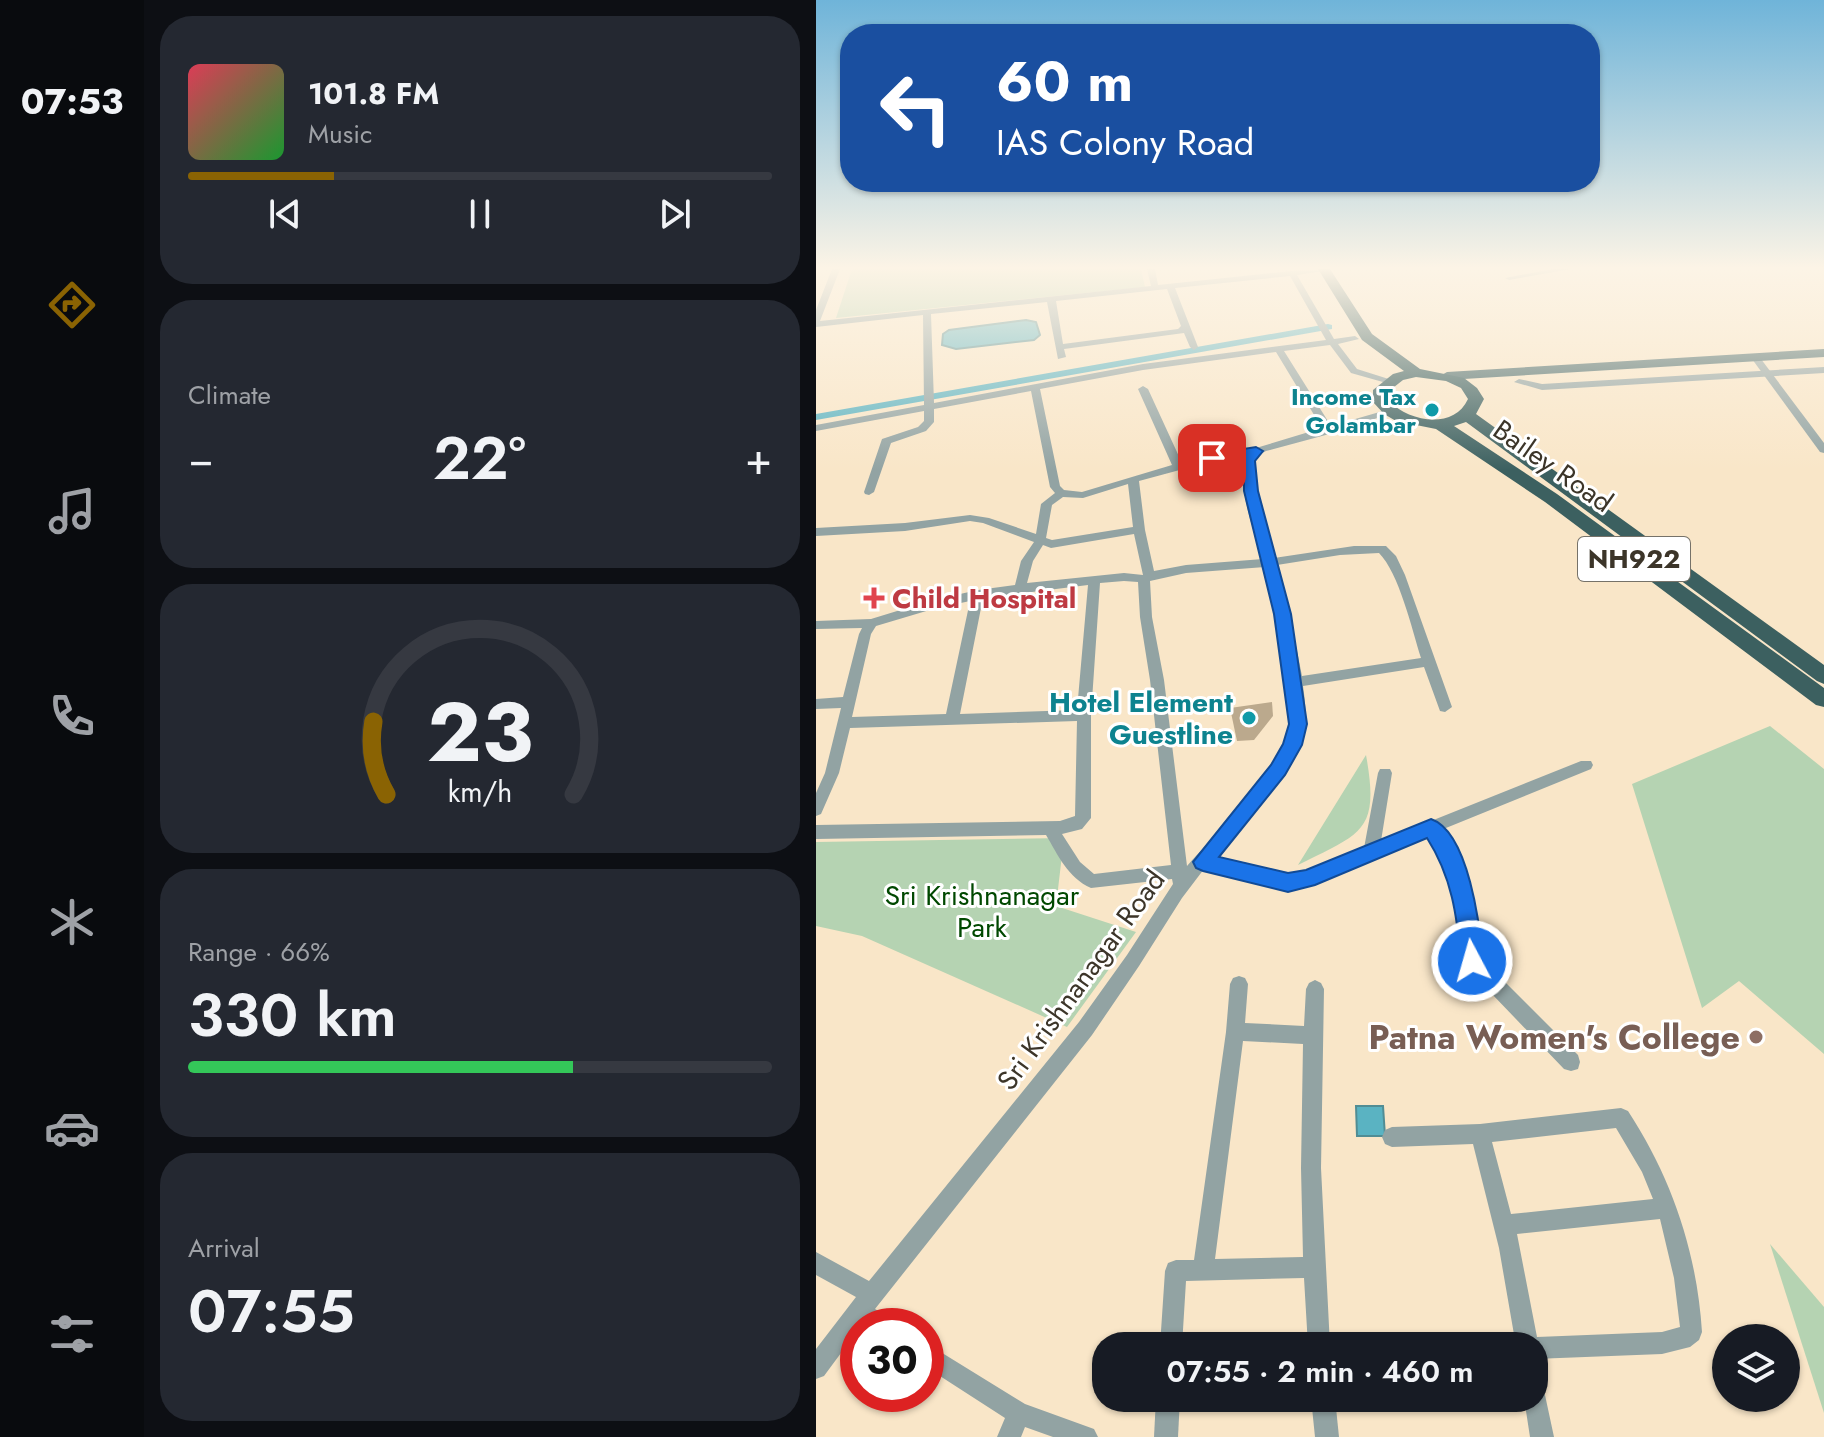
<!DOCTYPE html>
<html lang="en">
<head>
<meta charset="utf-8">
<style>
	:root { --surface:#171b24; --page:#242831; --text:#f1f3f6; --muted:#9ea1a6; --line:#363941; --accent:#8a6303 }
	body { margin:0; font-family:Jost,sans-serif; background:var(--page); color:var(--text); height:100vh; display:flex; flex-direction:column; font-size:30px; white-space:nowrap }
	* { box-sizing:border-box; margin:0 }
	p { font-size:26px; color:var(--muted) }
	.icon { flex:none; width:44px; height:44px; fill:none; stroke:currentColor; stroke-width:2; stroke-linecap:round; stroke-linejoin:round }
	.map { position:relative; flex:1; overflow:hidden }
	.sheet { display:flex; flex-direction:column; gap:16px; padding:16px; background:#0d0f14; width:672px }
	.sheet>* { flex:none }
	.top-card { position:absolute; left:24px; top:24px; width:760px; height:168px; border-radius:32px; box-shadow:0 2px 6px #0004; background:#1a4fa0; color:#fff; overflow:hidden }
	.buttons { position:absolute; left:896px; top:1324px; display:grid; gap:16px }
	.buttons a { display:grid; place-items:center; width:88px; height:88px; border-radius:50%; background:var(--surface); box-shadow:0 2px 6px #0004; font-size:40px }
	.speed { position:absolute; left:24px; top:1308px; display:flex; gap:16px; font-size:40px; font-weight:700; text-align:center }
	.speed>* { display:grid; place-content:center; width:104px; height:104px; border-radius:50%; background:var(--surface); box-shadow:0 2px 6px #0004; line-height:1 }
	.speed .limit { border:12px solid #d22; background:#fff; color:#111 }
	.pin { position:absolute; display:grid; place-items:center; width:68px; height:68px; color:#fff; margin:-34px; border-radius:16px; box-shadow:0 4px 12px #0006 }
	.me { position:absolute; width:88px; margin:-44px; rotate:354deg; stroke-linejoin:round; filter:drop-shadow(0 0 6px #0008) }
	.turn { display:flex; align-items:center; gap:28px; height:168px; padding:0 24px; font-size:36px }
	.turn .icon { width:104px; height:104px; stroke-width:2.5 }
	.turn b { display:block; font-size:56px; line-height:68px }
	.big { font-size:60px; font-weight:600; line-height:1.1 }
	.sheet .card { flex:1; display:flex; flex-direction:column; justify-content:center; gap:12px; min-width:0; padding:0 28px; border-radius:32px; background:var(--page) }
	.sheet .dial { align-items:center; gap:0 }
	.dial svg { height:208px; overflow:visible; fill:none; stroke:var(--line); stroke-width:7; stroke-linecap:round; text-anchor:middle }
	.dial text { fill:var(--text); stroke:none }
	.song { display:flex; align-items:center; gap:24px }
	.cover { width:96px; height:96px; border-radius:12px; background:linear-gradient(135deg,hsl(350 70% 55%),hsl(130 70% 35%)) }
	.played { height:8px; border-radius:4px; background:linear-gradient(90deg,var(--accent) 25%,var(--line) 25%) }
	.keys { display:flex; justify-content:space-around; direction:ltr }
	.heat { display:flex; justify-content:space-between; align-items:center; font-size:44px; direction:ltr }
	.charge { height:12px; border-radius:6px; background:linear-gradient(90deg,#34c759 66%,var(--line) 0) }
	.trip { position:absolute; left:276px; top:1332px; width:456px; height:80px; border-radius:32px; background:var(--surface); box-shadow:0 2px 6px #0004; font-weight:600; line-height:80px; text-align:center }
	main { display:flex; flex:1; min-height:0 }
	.dock { display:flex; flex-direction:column; width:144px; justify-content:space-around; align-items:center; background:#090b0e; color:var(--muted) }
	.dock .icon { width:56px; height:56px }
	.dock .active { color:var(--accent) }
	.dock b { font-size:36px; color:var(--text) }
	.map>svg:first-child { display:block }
	.green { fill:#b5d3b2 }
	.water { fill:#5ab3c2; stroke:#518d94; stroke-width:2 }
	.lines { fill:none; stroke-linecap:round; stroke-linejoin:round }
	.canal { fill:#5ab3c2; fill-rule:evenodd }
	.building { fill:#bba98d }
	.minor { fill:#92a3a3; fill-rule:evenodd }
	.tertiary { fill:#92a3a3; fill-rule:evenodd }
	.primary { fill:#4a6a6a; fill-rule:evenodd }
	.trunk { fill:#3c6060; fill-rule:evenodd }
	.route { fill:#1a73e8; stroke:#114b97; stroke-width:2 }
	.culture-dot { fill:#0f9aa8; stroke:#fff; stroke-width:3 }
	.health-dot { fill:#e0444e; stroke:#fff; stroke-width:3 }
	.education-dot { fill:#8d6e63; stroke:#fff; stroke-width:3 }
	.labels { text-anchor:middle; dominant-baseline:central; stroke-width:6; stroke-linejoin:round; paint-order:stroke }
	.far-culture-label { font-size:24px; font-weight:bold; fill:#0d838f; stroke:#fff; text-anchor:end }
	.shield { fill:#fff; stroke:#767269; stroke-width:2 }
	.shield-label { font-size:26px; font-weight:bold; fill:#3c3529 }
	.street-label { font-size:28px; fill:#3c3529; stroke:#fff }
	.health-label { font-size:28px; font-weight:bold; fill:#be3a42; stroke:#fff; text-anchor:start }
	.culture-label { font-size:28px; font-weight:bold; fill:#0d838f; stroke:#fff; text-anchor:end }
	.park-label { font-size:28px; fill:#004800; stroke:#fff }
	.near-education-label { font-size:34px; font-weight:bold; fill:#785e54; stroke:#fff; text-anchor:end }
</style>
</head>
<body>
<main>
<nav class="dock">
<b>07:53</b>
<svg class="icon active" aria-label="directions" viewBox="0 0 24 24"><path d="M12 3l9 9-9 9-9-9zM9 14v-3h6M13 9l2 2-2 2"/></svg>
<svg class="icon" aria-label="music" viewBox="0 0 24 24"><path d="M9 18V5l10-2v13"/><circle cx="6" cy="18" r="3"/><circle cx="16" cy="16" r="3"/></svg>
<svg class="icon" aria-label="phone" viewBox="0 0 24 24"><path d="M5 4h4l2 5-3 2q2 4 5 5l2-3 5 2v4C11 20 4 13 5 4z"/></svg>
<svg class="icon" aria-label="climate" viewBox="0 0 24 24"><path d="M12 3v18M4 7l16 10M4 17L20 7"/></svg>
<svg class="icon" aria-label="car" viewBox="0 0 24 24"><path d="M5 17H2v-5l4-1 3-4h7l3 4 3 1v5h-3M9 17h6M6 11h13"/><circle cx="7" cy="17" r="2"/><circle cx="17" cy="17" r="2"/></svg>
<svg class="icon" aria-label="filters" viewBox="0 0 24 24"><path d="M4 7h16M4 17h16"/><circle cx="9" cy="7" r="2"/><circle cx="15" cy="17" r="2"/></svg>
</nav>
<section class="sheet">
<div class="card">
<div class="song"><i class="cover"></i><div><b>101.8 FM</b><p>Music</p></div></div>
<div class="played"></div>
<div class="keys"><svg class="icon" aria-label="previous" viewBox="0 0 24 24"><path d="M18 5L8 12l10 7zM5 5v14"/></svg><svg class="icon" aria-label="pause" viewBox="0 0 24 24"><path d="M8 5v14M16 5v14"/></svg><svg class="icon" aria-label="next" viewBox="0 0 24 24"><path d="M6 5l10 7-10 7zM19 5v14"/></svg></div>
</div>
<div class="card"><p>Climate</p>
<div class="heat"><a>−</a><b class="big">22°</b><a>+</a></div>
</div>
<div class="card dial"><svg viewBox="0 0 100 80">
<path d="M14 69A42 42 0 1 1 86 69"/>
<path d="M14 69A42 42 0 0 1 9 41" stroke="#8a6303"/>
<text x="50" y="56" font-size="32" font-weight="700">23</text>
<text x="50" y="72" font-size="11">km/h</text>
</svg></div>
<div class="card"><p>Range · 66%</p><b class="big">330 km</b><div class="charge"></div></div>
<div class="card"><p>Arrival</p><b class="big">07:55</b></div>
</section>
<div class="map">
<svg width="1008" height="1437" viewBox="0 0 1008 1437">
	<rect width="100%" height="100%" fill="#f9e6c8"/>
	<!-- green -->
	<g class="green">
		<polygon points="36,269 325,269 329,287 20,318"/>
		<polygon points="954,726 1008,769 1008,1054 923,981 886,1008 816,784"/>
		<path d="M550,755C564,832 546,833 482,865Z"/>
		<polygon points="248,838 240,906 320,932 251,1027 46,936 0,926 0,842"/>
		<polygon points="954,1244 1008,1307 1008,1413"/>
	</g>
	<!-- water -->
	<g class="water">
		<polygon points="210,320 220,322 224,335 218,340 140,349 126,345 127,334 133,330"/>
		<polygon points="540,1106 567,1106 569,1136 541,1136"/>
	</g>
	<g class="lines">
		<!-- canal -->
		<polygon class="canal" points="512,324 516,325 516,329 0,420 0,414"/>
	</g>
	<!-- building -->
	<polygon class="building" points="456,702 457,716 438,740 421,741 414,708"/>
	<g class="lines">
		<!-- minor -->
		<g class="minor">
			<path d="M16,269H24L4,321L335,286L331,269H339L342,285L476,271L513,270L481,275L518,339L539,336L543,339L522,344L541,369L579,381L574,384L535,373L514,345L468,351L515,426L574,409L579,412L517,433L450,451L439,457C433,492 448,526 458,558L538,546H570L580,556L589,575L636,707L629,712L624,711L608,667L487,686C489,700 491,716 488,730C475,780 431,820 398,858L472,876L490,872L548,848L562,773L564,769H574L576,773L565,841L765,761H775L777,765L775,769L625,830L641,852L651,878L659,907L664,957L762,1055L764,1062L762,1069L755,1071L748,1069L650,967L647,961C643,909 642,881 612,836L497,884L472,890L388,869L366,898L323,966L276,1035L59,1309L74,1318L77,1326H42V1330L8,1376L0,1379V1349L40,1297L0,1275V1252L53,1281L263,1022L311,955L357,884L356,879L275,888C252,878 242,855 230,835L0,839V825L244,821L259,816L261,721L34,728L23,773L5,814L0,816V793L9,773L25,708L0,709V699L27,697L43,634L46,628L0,629V621L55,619L117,600L162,590L199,585L205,561L218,542L167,523L154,521L89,531L0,536V528L89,523L154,515L173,518L220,534L225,504L239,493L234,487L215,391L118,409V422L110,431L75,443L58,492L53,495L49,494L48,492L66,439L102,427L108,421V411L0,431V425L108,405L107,315L0,327V310ZM474,276L510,340L327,364L118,403L115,314L231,302L242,359L250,357L248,349L368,333L374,347L378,350L382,347L359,288ZM351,289L365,326L362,329L247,344L240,301ZM460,352L506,428L440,448L396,455L366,463L332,389L327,386L322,389L356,465L266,492L248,490L244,486L224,389L327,370ZM429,456C422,491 436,526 447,559L370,565L338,571L329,530L323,481L397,461ZM312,484L317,527L236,540L230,538L236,505L247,497L267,498ZM318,534L327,575L308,573L211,583L217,561L227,545L235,548ZM563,553C583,573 596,629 605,658L486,676L475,621L461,565L524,555ZM449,567C462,614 486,702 467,747C448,793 403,829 371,866L348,680L336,617L334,581L370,573ZM308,581L322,582L324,617L334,680L355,865L278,874L264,862L246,834L266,829L275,818V715L284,583ZM272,585L261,710L144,714L167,598ZM154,601L130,714L36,717L55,634L60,626L117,609Z"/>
			<polygon points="737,269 755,269 693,280 689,278"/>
			<polygon points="936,355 942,355 1008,443 1008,453 1004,452 936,359"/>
			<path d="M423,976L429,978L432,984L429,1023L488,1026L490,989L493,983L499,980L505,983L508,989L505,1168L514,1346H492L488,1278L370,1281L366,1346H344L349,1271L352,1263L360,1260H378L410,1032L414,984L417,978ZM427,1041L487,1044L485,1168L487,1257L399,1259Z"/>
			<path d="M805,1108L812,1111C856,1178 881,1253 886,1332L883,1340L874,1347L846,1354L718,1359V1346H700L683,1248L657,1144L576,1147L569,1144L566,1137L569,1130L576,1127L664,1124ZM800,1128L826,1172L837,1199L695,1214L676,1142ZM844,1219L858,1278L864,1327L846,1332L721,1337L701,1234Z"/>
			<polygon points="110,1343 209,1404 278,1429 282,1437 237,1437 209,1427 205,1437 181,1437 189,1418 110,1367"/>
			<polygon points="718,1377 726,1381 738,1437 714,1437 708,1398 718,1398"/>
			<polygon points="340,1398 364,1398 362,1437 338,1437"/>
			<polygon points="495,1398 519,1398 523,1437 499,1437"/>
		</g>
		<!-- tertiary -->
		<polygon class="tertiary" points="1008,367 1008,373 726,390 698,382 703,379 726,384"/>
		<!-- primary -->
		<polygon class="primary" points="1008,349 1008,357 631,380 624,376 631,372"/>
		<!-- trunk -->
		<path class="trunk" d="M502,269H514L556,334L604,369L648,378L661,388L668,399L660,414L1008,665V684L1001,681L650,422L638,426L741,494L1008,688V707L1000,705L729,502L620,429L580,421L568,414L557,402V390L577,374L588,371L546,340ZM600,377L630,381L645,388L652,399C638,430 593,422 573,401V391L587,380Z"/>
	</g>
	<!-- sky -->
	<linearGradient id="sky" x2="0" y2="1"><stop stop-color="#6fb4d9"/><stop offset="0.57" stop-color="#fcf4e6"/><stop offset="1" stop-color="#fcf4e6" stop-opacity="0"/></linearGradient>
	<rect width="1008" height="470" fill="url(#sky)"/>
	<!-- route -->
	<path class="route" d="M440,447L447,451L439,461L442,491L475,614L491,724L486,745L469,775L403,857L472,873L490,870L615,819C653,832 664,927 667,961L664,968L656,971L648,968L645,961C641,916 636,877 611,838L499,885L472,892L387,871L380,868L377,862L455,765L467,744L473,724L458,614L428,491V457L396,462L389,458L396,454Z"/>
	<!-- markers -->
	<g class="culture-dot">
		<circle cx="616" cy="410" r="8"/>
		<circle cx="433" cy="718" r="8"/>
	</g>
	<path class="health-dot" d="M54 586h8v8h8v8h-8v8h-8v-8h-8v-8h8z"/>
	<circle class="education-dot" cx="940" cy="1037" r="8"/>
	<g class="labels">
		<!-- far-culture labels -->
		<g class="far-culture-label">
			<text x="600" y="396">Income Tax<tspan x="600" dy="28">Golambar</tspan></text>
		</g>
		<!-- shield labels -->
		<rect class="shield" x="762" y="537" width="112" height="44" rx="6"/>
		<g class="shield-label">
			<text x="818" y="559">NH922</text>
		</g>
		<!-- street labels -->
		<g class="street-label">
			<text transform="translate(737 466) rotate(35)">Bailey Road</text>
			<text transform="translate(265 980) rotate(-54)">Sri Krishnanagar Road</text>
		</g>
		<!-- health labels -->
		<g class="health-label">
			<text x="76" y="598">Child Hospital</text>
		</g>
		<!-- culture labels -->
		<g class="culture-label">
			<text x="417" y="702">Hotel Element<tspan x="417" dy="32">Guestline</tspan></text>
		</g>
		<!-- park labels -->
		<g class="park-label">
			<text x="166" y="895">Sri Krishnanagar<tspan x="166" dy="32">Park</tspan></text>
		</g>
		<!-- near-education labels -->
		<g class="near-education-label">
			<text x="924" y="1037">Patna Women's College</text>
		</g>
	</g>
</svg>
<div class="buttons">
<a><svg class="icon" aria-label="layers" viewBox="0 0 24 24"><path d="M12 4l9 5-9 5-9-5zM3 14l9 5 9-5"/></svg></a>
</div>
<div class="speed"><div class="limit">30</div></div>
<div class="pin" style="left:396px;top:458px;background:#d93025"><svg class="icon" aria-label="arrive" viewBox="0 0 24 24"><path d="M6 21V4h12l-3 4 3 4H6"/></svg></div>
<svg class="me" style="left:656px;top:961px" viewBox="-20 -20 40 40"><circle r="17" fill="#1a73e8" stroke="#fff" stroke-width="3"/><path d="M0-11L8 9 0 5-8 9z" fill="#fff"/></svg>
<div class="trip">07:55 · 2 min · 460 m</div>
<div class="top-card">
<div class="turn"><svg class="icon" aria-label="left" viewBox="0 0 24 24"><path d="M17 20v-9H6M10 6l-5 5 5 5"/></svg><div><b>60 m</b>IAS Colony Road</div></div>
</div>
</div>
</main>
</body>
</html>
